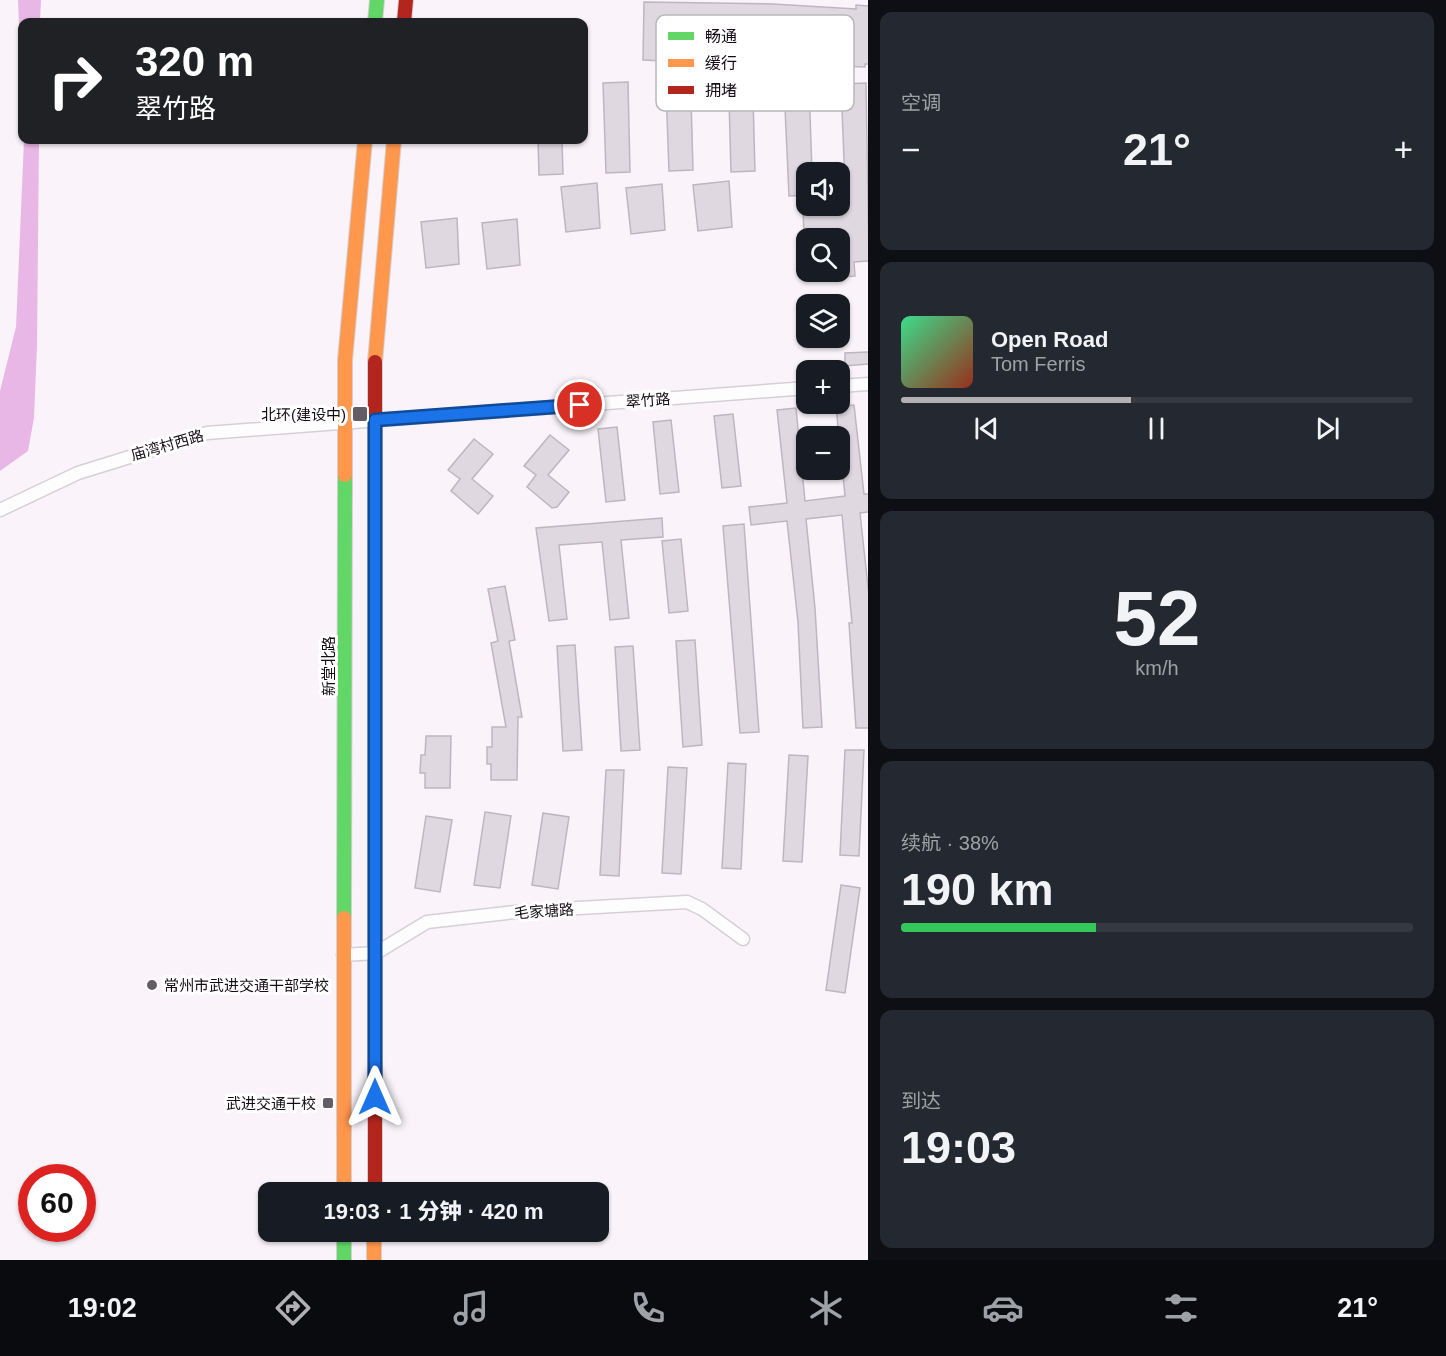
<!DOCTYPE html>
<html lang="zh">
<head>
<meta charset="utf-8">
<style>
	:root { --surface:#171b24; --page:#242831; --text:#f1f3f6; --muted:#9ea1a6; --line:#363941; --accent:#b2b0b5 }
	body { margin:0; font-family:Helvetica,"Noto Sans SC",sans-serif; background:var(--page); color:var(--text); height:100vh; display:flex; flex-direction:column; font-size:22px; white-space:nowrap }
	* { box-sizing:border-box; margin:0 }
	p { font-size:20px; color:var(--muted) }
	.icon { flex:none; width:33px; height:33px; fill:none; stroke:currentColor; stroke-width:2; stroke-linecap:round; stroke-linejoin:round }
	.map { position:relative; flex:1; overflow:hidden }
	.sheet { display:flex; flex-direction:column; gap:12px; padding:12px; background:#0d0f14; width:578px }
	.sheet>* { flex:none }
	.guide { position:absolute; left:18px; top:18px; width:570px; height:126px; border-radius:12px; box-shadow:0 2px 4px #0004; background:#202124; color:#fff; overflow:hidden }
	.fabs { position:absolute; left:796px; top:162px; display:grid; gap:12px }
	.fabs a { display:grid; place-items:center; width:54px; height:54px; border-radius:12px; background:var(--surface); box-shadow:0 2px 4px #0004; font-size:30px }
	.speed { position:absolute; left:18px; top:1164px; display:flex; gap:12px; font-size:30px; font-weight:700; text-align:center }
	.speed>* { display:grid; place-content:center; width:78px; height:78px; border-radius:50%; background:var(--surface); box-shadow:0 2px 4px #0004; line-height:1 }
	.speed .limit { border:9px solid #d22; background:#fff; color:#111 }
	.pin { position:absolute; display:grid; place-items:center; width:51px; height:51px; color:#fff; margin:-26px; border:3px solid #fff; border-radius:50%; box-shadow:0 2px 6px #0007 }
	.me { position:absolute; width:66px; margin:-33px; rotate:0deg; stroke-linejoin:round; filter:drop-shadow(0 0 4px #0008) }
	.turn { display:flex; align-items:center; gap:21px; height:126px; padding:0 18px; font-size:27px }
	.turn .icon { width:78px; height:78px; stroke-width:2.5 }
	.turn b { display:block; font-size:42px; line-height:51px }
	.big { font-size:45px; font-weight:800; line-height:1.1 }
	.sheet .card { flex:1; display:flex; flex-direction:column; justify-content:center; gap:9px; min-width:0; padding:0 21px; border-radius:12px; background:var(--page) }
	.sheet .dial { align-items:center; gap:0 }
	.dial b { font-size:78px; line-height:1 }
	.song { display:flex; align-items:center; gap:18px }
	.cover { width:72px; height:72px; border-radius:9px; background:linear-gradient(135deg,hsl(150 70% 55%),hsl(10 70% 35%)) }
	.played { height:6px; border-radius:3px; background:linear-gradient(90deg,var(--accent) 45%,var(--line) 45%) }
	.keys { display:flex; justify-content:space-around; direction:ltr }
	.heat { display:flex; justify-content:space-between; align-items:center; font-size:33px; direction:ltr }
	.charge { height:9px; border-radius:4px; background:linear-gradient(90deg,#34c759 38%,var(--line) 0) }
	.trip { position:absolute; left:258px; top:1182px; width:351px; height:60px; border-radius:12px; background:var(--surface); box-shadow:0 2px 4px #0004; font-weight:800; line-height:60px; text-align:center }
	.menu { display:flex; height:96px; justify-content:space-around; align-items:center; background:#090b0e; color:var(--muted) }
	.menu .icon { width:42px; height:42px }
	.menu .on { color:var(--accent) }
	.menu b { font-size:27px; color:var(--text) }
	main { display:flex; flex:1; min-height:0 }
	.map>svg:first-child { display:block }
	.water { fill:#e9b7e6 }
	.building { fill:#e0d8e0; stroke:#beb6be; stroke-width:1.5 }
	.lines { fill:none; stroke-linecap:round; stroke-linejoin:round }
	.street-casing { stroke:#d7cfd6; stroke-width:15 }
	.fast-casing { stroke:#d3cfd3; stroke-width:16 }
	.slow-casing { stroke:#d3cfd3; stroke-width:16 }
	.jam-casing { stroke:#d3cfd3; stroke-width:16 }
	.street { stroke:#fefdfe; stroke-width:12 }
	.fast { stroke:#63d668; stroke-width:14 }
	.slow { stroke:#ff974d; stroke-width:14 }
	.jam { stroke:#b3261e; stroke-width:14 }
	.route-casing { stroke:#114b97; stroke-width:15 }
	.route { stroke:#1a73e8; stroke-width:10 }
	.poi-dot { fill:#655d65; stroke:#fff; stroke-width:2 }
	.labels { text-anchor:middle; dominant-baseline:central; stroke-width:6; stroke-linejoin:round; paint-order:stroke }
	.street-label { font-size:15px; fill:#150c15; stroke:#fff }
	.poi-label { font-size:15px; fill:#150c15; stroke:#fff; text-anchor:end }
	.key { fill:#fff; stroke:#b9b6b9; stroke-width:1.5 }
	.key-label { font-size:16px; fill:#150c15 }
</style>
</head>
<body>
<main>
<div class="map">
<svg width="869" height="1260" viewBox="0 0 869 1260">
	<rect width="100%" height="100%" fill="#faf4fa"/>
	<!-- water -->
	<g class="water">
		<polygon points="18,0 41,0 40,22 22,22 22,109"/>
		<polygon points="24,140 39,140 37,346 34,418 28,451 0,471 0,391 16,327"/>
	</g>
	<!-- building -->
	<g class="building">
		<polygon points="644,2 773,4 856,9 856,5 869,6 869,64 865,64 865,67 752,63 755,171 731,172 728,63 690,62 693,170 669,171 665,61 643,60"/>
		<polygon points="628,82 630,172 606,173 603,83"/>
		<polygon points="866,83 869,261 854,262 855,276 840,277 840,238 829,238 829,231 804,233 803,213 846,210 841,84"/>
		<polygon points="809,85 812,172 807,172 807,195 789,196 784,86"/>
		<polygon points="538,140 562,140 563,174 539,175"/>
		<polygon points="729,181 732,227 698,231 693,185"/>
		<polygon points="597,183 600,228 566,232 561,187"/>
		<polygon points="662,184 665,230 631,234 626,188"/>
		<polygon points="457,218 459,264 426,268 421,222"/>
		<polygon points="517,219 520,265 487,269 482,223"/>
		<polygon points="869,352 869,364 845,366 845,353"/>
		<polygon points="854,405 864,494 869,494 869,512 860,513 869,596 869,728 856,728 849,623 852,623 842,515 806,519 815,608 822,727 803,728 798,622 787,521 751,525 749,507 787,503 777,410 796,408 805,501 845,496 836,407"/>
		<polygon points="733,414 741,486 722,488 714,416"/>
		<polygon points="671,420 679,492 660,494 653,422"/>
		<polygon points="617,427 625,500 606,502 598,429"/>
		<polygon points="550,435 569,450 548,475 569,492 557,507 552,508 527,487 536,475 524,466"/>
		<polygon points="474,439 493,454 472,479 493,496 478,514 451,491 460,479 448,470"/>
		<polygon points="662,518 663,537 621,540 629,618 610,620 602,542 559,545 567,619 549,621 536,528"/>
		<polygon points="744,524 759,732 740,733 723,526"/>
		<polygon points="681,539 688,611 669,613 662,541"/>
		<polygon points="505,586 515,640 509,641 522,717 518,717 517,780 491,780 491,764 487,764 487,747 492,747 492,727 506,727 491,643 498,641 488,589"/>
		<polygon points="695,640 702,745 683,747 676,641"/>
		<polygon points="575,645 582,750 563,751 557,646"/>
		<polygon points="633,646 640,750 621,751 615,647"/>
		<polygon points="426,736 451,736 450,788 425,788 425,773 420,773 421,755 425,755"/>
		<polygon points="845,750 864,750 859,856 840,855"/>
		<polygon points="789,755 808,756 802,862 783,861"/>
		<polygon points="728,763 746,764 741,869 722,868"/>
		<polygon points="668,767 687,768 681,874 662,873"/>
		<polygon points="606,770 624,770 619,876 600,875"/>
		<polygon points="485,812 511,816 500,888 474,885"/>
		<polygon points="543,813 569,817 558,889 532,885"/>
		<polygon points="426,816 452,820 440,892 415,888"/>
		<polygon points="841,885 860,888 845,993 826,990"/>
	</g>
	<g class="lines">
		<defs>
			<g id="street">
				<polyline points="840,386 869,384"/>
				<polyline points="0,510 78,473 207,433 807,388"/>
				<polyline points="343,955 376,953 427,922 524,911 687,902 702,909 743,939"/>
			</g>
			<g id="fast">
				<polyline points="375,22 377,0"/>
				<polyline points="375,579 375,954"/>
				<polyline points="344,918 345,475"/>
				<polyline points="344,1232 344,1260"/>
			</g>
			<g id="slow">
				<polyline points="375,362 394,140"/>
				<polyline points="345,475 345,360 365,140"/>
				<polyline points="344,1192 344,918"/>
				<polyline points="374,1232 374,1260"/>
			</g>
			<g id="jam">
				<polyline points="404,22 406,0"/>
				<polyline points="375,362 375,579"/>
				<polyline points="375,954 375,1192"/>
			</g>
		</defs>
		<!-- street casing -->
		<use href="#street" class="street-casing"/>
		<!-- fast casing -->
		<use href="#fast" class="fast-casing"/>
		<!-- slow casing -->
		<use href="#slow" class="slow-casing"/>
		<!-- jam casing -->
		<use href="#jam" class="jam-casing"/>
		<!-- street -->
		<use href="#street" class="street"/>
		<!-- fast -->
		<use href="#fast" class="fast"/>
		<!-- slow -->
		<use href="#slow" class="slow"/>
		<!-- jam -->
		<use href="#jam" class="jam"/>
	</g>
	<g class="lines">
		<defs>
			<polyline id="route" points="375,1097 375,420 580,405"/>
		</defs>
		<!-- route casing -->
		<use href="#route" class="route-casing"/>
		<!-- route -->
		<use href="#route" class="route"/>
	</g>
	<!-- markers -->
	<g class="poi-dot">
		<rect x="352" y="406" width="16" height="16" rx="3"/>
		<circle cx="152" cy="985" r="6"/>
		<rect x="322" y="1097" width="12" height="12" rx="3"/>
	</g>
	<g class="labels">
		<!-- street labels -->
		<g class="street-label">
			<text transform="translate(648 400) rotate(-4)">翠竹路</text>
			<text transform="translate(167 445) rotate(-16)">庙湾村西路</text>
			<text transform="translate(328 666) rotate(-90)">新堂北路</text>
			<text transform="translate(544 911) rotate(-4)">毛家塘路</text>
		</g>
		<!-- poi labels -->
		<g class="poi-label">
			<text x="346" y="414">北环(建设中)</text>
			<text x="164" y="985" text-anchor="start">常州市武进交通干部学校</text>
			<text x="316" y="1103">武进交通干校</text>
		</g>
	</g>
	<!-- legend -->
	<rect x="656" y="15" width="198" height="96" rx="9" class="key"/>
	<rect x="668" y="32" width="26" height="8" fill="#63d668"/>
	<rect x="668" y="59" width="26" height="8" fill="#ff974d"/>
	<rect x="668" y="86" width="26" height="8" fill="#b3261e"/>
	<g class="key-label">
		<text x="705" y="42">畅通</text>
		<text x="705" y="69">缓行</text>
		<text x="705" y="96">拥堵</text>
	</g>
</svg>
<div class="fabs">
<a><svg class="icon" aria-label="sound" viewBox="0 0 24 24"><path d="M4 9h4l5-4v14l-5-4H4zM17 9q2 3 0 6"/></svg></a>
<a><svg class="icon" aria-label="search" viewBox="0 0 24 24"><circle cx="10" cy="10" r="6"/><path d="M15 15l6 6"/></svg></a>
<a><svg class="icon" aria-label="layers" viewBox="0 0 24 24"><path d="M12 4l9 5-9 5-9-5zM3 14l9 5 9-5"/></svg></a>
<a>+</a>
<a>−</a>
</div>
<div class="speed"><div class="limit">60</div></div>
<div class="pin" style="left:580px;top:405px;background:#d93025"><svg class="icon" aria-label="arrive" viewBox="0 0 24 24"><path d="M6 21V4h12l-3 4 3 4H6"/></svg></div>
<svg class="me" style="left:375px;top:1097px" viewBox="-20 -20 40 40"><path d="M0-17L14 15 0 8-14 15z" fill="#1a73e8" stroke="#fff" stroke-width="4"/></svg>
<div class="trip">19:03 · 1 分钟 · 420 m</div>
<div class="guide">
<div class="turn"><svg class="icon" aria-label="right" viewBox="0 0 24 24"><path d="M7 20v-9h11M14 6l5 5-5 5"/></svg><div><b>320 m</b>翠竹路</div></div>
</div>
</div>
<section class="sheet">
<div class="card"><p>空调</p>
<div class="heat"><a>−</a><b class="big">21°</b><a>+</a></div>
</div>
<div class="card">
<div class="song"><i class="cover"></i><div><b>Open Road</b><p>Tom Ferris</p></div></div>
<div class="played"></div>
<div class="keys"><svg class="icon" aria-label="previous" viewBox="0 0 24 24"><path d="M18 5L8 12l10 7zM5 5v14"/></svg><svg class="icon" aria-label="pause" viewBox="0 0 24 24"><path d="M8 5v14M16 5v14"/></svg><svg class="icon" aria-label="next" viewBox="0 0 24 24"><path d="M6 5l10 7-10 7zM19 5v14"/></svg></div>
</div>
<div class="card dial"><b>52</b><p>km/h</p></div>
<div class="card"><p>续航 · 38%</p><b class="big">190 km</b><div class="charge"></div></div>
<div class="card"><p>到达</p><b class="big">19:03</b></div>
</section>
</main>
<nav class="menu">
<b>19:02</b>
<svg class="icon on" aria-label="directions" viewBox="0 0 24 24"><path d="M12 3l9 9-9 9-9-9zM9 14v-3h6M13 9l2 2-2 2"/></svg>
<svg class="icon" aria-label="music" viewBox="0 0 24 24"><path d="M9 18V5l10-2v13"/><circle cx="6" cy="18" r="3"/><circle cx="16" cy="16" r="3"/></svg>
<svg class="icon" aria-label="phone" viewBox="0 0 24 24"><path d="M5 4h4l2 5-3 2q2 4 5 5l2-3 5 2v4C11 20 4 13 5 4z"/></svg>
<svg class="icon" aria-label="climate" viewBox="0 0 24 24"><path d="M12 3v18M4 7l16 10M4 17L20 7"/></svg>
<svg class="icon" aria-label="car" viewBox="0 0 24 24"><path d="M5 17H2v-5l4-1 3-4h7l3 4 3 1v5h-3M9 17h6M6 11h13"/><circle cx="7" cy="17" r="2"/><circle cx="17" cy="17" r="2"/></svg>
<svg class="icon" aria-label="filters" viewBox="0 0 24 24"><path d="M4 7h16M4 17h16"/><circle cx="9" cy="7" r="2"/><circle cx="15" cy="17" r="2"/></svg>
<b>21°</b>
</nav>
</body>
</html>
